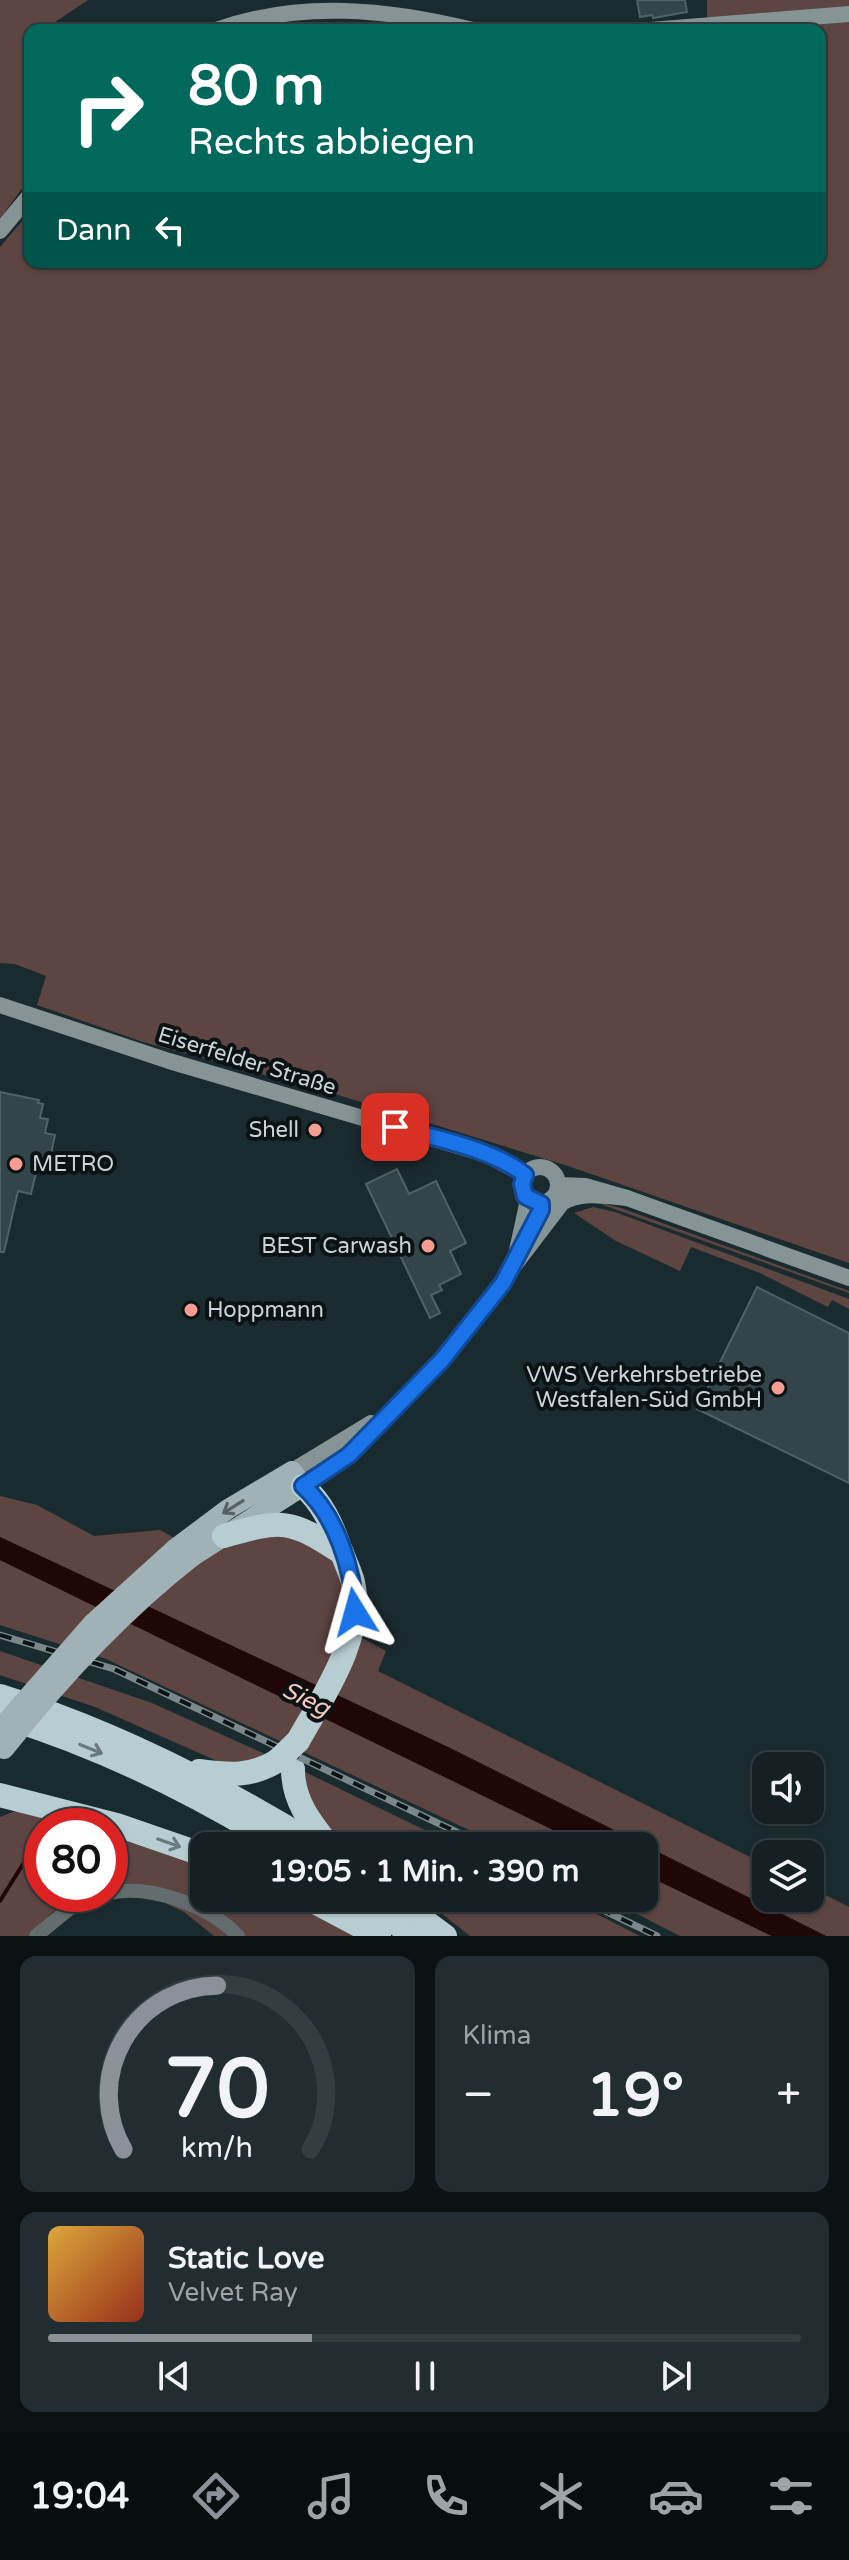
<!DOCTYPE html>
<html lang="de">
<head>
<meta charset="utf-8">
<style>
	:root { --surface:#142023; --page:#212d30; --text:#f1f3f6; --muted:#9da3a6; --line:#333e41; --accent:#8c9099 }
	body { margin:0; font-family:"Varela Round",sans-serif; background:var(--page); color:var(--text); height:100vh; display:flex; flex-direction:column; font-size:30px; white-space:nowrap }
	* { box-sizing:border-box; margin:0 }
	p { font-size:26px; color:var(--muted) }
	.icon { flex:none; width:44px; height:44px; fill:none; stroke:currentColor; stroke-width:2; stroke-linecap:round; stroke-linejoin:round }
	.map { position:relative; height:1936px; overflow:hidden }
	.side { display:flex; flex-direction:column; gap:20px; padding:20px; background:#0b1213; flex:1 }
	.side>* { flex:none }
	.banner { position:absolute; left:24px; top:24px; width:802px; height:244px; border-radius:16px; box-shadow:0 2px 6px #0004,0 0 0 2px var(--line); background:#00695c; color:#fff; overflow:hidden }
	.tools { position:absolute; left:752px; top:1752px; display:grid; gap:16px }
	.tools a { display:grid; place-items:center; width:72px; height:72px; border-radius:16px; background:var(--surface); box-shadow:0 2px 6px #0004,0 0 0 2px var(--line); font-size:40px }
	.speed { position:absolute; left:24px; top:1808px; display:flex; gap:16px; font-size:40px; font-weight:700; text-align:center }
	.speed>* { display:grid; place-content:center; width:104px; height:104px; border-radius:50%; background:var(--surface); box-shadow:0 2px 6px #0004,0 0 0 2px var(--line); line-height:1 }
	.speed .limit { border:12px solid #d22; background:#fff; color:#111 }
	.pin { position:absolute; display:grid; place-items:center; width:68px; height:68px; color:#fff; margin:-34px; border-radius:16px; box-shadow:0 4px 12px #0006 }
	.me { position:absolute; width:88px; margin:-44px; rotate:352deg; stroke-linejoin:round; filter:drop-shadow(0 0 6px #0008) }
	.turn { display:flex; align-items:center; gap:28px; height:168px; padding:0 32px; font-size:36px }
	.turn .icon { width:104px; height:104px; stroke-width:2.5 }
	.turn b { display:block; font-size:56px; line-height:68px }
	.then { display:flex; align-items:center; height:76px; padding:0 32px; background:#0003; gap:16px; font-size:30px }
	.big { font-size:60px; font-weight:700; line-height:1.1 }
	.side .widget { flex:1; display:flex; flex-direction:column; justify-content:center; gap:12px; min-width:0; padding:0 28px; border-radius:16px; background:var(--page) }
	.side .dial { align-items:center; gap:0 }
	.dial svg { height:208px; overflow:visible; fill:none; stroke:var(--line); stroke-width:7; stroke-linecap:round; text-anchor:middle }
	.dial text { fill:var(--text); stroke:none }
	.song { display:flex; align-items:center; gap:24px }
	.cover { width:96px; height:96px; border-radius:12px; background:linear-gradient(135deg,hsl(40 70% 55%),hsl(10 70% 35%)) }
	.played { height:8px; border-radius:4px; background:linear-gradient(90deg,var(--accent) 35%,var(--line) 35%) }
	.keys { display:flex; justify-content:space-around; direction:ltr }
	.heat { display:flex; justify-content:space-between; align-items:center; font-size:44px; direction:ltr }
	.side .tiles { flex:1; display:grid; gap:20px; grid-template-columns:1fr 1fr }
	.widget:last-child { grid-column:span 2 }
	.trip { position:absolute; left:190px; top:1832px; width:468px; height:80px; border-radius:16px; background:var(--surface); box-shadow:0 2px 6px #0004,0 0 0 2px var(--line); font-weight:700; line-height:80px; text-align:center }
	.dock { display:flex; height:128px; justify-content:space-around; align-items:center; background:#080d0e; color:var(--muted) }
	.dock .icon { width:56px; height:56px }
	.dock .active { color:var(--accent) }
	.dock b { font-size:36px; color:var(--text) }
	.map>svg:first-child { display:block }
	.green { fill:#5d4542 }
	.water { fill:#200706 }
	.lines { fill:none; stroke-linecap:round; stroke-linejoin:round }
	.stream { stroke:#200706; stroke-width:4 }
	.building { fill:#334548; stroke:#4f6266; stroke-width:2 }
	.street { stroke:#646d6e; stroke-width:14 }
	.secondary { stroke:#869496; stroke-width:16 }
	.primary { stroke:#a0b2b5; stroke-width:20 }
	.highway { stroke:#b8cdd1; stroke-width:24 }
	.rail-casing { stroke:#7b888b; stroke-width:7 }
	.rail { stroke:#0b1214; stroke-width:4; stroke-dasharray:12; stroke-linecap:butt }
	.primary-bridge { stroke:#a0b2b5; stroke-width:20 }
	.highway-bridge { stroke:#b8cdd1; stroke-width:24 }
	.oneway { stroke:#566264 }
	.oneway2 { stroke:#6a797c }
	.route-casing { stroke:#114b97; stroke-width:20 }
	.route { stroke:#1a73e8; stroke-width:14 }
	.poi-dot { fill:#f59c93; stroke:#0b1214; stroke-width:3 }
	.labels { text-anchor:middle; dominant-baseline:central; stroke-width:8; stroke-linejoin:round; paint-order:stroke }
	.street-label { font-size:22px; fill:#cad5d7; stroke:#0b1214 }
	.poi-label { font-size:22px; fill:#cad5d7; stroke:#0b1214; text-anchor:end }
	.water-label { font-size:24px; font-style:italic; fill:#fac7c1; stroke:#0b1214 }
</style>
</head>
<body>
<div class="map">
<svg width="849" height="1936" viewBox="0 0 849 1936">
	<rect width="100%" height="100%" fill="#1a2b2f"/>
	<!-- green -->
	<g class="green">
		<polygon points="0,0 88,0 43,30 30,30 30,177 0,219"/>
		<polygon points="707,0 849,0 849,1263 568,1166 335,1094 143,1042 37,1005 46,976 15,964 0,963 0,247 30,212 30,262 820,262 820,30 701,30 707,28"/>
		<polygon points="592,1201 621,1208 849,1291 849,1293"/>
		<polygon points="593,1207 615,1212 849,1299 849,1309 832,1300 828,1307 760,1273 691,1247 680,1271 616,1241 574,1213"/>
		<polygon points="0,1496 37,1505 94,1536 160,1530 209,1557 247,1535 282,1530 327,1551 340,1573 344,1594 340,1626 386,1651 378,1671 766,1865 766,1898 810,1898 810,1887 849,1907 849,1936 826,1936 448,1747 0,1537"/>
		<polygon points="0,1560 586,1846 503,1846 106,1659 0,1625"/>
		<polygon points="0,1651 152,1703 267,1755 233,1768 95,1707 0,1675"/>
		<path d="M305,1772L458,1846H348C320,1823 308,1809 305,1772Z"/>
		<polygon points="15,1811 81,1826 42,1826 42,1894 86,1894 53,1912 28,1936 0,1936 0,1817"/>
		<polygon points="110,1836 204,1865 204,1898 288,1898 362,1936 214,1936 184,1912 113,1878 110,1879"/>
		<polygon points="644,1874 772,1936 680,1936 606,1898 644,1898"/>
		<polygon points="422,1898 565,1898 640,1936 470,1936"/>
	</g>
	<!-- water -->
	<polygon class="water" points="0,1537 448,1747 826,1936 772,1936 644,1874 644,1846 586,1846 0,1560"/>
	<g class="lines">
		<!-- stream -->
		<polyline class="stream" points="0,1901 28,1856"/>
	</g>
	<!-- building -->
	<g class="building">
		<polygon points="637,0 685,0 687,12 653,18 652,15 640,17"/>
		<polygon points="0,1092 39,1100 38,1103 43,1104 40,1118 48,1119 45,1133 55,1135 50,1159 40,1156 31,1194 18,1191 4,1252 0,1252"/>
		<polygon points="397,1169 409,1194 436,1181 466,1243 450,1251 461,1274 439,1285 442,1290 431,1295 440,1313 430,1318 366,1184"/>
		<polygon points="757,1287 849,1333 849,1483 697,1409"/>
	</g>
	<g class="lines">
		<!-- street -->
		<g class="street">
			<path d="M110,1893C150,1884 210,1906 238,1936"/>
			<polyline points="36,1936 69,1909 107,1894"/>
		</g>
		<!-- secondary -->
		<g class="secondary">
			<path d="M216,30C300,0 388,9 473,30"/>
			<polyline points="651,30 849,14"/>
			<polyline points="0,231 30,195"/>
			<polyline points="0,1005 169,1061 485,1154 525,1175"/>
			<circle cx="540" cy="1185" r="18"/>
			<polyline points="559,1185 585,1186 627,1198 849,1278"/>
			<polyline points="515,1260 528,1200"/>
			<polyline points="292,1471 371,1423"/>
			<path d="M303,1486L349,1455L442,1360L562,1203C581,1191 605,1196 627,1198"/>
		</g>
		<!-- primary -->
		<polyline class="primary" points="176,1548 228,1509 292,1471 303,1486 193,1556"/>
		<!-- highway -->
		<g class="highway">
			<path d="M224,1536C283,1519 290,1519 342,1553"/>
			<path d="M0,1696C113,1731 217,1784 317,1846"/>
			<path d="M5,1717C102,1747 195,1793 281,1846"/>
			<path d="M298,1741C322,1698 366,1635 353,1582C350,1571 344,1559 340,1548C332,1525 322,1502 303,1486"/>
			<path d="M293,1769C293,1801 310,1822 329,1846"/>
			<path d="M199,1771C229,1775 251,1777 277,1761"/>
			<polyline points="0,1795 117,1825 204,1855"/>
			<polyline points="307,1898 379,1936"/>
			<polyline points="360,1898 414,1936"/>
			<polyline points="394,1898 445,1936"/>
		</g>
		<defs>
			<g id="rail">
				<polyline points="0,1635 114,1669 486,1846"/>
				<polyline points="578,1898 657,1936"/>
			</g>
		</defs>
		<!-- rail casing -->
		<use href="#rail" class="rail-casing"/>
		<!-- rail -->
		<use href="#rail" class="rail"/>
		<!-- primary-bridge -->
		<g class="primary-bridge">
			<polyline points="0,1729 92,1624 176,1548"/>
			<path d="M4,1749C61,1677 121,1612 193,1556"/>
		</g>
		<!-- highway-bridge -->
		<polyline class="highway-bridge" points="277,1761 298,1741"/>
	</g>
	<!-- one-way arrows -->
	<defs><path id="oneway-shaft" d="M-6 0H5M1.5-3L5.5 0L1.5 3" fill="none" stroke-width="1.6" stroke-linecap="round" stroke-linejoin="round" transform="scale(2)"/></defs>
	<use class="oneway" href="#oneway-shaft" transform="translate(233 1507) rotate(148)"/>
	<g class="oneway2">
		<use href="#oneway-shaft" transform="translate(91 1749) rotate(22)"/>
		<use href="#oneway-shaft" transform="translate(169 1843) rotate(19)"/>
	</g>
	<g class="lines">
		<defs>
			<path id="route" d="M355,1612C353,1569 336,1515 303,1486L349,1455L442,1360L503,1283L541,1210V1204L525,1196L522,1184L525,1175C493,1149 434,1138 395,1127"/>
		</defs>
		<!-- route casing -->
		<use href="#route" class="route-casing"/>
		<!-- route -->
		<use href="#route" class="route"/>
	</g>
	<!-- markers -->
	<g class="poi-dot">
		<circle cx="315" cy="1130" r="8"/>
		<circle cx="16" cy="1164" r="8"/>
		<circle cx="428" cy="1246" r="8"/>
		<circle cx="191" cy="1310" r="8"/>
		<circle cx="778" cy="1388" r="8"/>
	</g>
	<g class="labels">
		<!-- street labels -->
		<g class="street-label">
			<text transform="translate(247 1061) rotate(17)">Eiserfelder Straße</text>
		</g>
		<!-- poi labels -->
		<g class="poi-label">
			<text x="299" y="1130">Shell</text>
			<text x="32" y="1164" text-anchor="start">METRO</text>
			<text x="412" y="1246">BEST Carwash</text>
			<text x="207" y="1310" text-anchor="start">Hoppmann</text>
			<text x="762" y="1375">VWS Verkehrsbetriebe<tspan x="762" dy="25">Westfalen-Süd GmbH</tspan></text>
		</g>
		<!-- water labels -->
		<g class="water-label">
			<text transform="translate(306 1699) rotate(26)">Sieg</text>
		</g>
	</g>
</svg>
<div class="tools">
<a><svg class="icon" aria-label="sound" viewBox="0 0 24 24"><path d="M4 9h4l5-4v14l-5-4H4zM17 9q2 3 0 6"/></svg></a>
<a><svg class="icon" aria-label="layers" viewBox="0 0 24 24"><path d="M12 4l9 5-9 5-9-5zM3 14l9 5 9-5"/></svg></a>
</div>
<div class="speed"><div class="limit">80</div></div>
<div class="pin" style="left:395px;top:1127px;background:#d93025"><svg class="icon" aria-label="arrive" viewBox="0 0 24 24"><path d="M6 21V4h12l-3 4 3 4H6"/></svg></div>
<svg class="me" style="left:355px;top:1612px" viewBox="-20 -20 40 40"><path d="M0-17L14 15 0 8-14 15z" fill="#1a73e8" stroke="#fff" stroke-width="4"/></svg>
<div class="trip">19:05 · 1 Min. · 390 m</div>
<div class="banner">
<div class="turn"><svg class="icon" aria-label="right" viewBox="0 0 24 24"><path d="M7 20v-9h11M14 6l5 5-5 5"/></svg><div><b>80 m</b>Rechts abbiegen</div></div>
<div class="then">Dann<svg class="icon" aria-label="left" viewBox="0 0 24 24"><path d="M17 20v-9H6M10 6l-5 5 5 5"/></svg></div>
</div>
</div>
<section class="side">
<div class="tiles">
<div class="widget dial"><svg viewBox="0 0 100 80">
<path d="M14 69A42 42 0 1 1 86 69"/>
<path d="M14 69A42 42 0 0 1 50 6" stroke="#8c9099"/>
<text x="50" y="56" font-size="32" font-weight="700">70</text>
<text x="50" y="72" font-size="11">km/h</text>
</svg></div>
<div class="widget"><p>Klima</p>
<div class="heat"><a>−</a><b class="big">19°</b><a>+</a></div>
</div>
<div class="widget">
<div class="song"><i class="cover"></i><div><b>Static Love</b><p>Velvet Ray</p></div></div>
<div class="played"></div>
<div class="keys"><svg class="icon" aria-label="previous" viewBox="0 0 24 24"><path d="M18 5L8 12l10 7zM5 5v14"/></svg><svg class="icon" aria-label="pause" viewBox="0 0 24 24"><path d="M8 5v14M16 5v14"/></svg><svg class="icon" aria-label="next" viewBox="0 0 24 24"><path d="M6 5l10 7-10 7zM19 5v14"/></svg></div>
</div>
</div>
</section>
<nav class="dock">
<b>19:04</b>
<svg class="icon active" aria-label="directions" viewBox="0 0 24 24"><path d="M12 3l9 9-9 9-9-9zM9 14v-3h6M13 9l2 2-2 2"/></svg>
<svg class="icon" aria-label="music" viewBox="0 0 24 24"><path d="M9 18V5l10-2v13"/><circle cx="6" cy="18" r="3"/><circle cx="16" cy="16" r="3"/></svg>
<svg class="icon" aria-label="phone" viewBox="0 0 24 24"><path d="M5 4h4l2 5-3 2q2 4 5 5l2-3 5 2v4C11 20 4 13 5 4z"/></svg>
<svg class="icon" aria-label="climate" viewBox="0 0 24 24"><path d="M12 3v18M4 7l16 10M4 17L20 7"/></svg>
<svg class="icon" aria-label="car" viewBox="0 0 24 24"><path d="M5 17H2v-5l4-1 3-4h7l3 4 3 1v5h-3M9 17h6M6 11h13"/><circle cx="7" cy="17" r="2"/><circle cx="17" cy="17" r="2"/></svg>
<svg class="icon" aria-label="filters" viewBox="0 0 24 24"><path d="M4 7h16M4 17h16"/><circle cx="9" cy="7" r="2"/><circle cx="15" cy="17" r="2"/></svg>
</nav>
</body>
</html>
